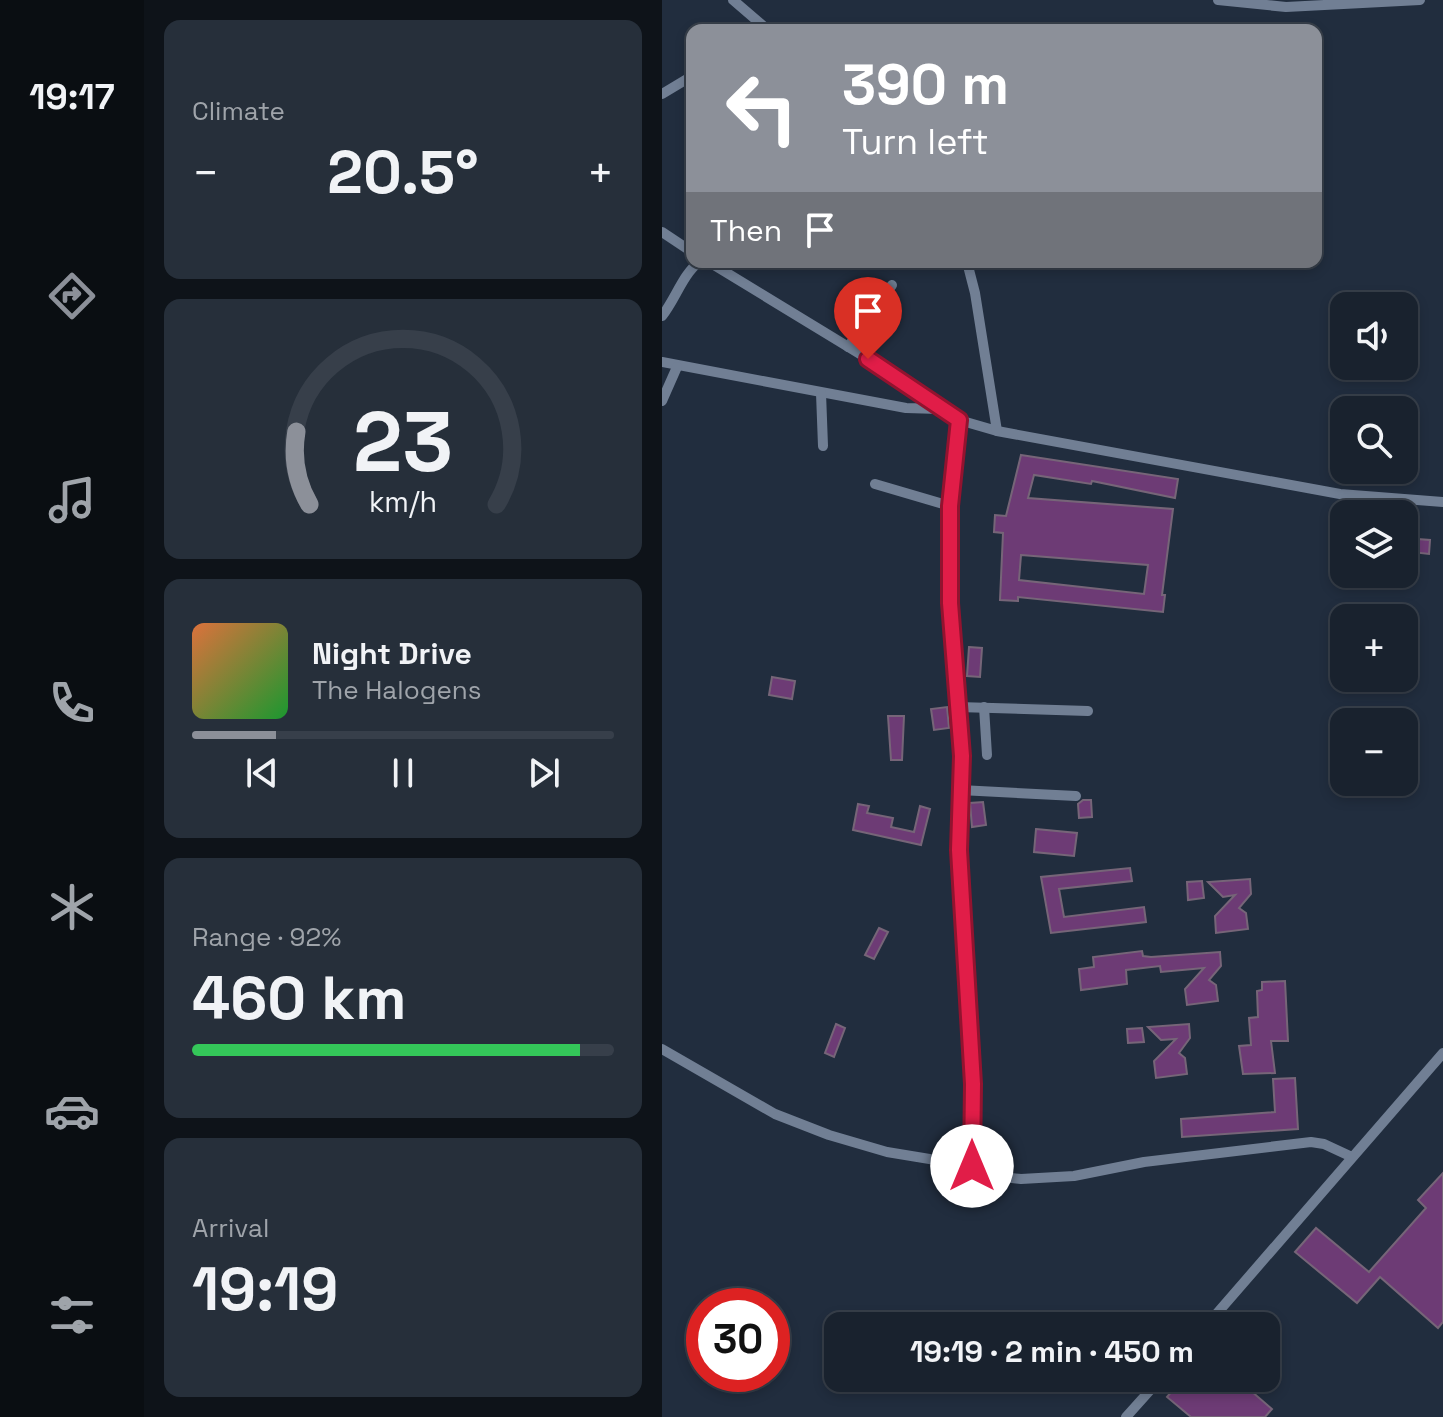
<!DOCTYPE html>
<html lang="en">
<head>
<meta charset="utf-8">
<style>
	:root { --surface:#19222e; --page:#262f3a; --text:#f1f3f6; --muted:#9fa4aa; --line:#373f4a; --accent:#8c9099 }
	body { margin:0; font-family:"Space Grotesk",sans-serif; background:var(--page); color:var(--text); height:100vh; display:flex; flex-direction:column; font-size:30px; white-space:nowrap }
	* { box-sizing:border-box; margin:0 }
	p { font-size:26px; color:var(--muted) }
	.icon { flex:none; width:44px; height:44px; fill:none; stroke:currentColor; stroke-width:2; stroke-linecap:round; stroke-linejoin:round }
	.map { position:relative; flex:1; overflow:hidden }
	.side { display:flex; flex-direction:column; gap:20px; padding:20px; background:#0e1319; width:518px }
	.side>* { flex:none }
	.top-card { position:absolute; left:24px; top:24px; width:636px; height:244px; border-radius:16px; box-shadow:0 4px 12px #0003,0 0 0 2px var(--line); background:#8c9099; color:#fff; overflow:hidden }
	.fabs { position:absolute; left:668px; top:292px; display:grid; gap:16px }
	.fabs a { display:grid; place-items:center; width:88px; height:88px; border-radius:16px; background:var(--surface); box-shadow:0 4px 12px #0003,0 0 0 2px var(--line); font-size:40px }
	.speed { position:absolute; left:24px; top:1288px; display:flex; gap:16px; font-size:40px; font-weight:700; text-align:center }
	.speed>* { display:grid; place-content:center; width:104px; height:104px; border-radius:50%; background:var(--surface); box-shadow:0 4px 12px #0003,0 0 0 2px var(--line); line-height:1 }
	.speed .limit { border:12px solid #d22; background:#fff; color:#111 }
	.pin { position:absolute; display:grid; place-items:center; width:68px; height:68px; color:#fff; margin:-82px -34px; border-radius:50% 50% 50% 0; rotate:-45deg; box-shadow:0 0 8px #0007 }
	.pin .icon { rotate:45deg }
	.me { position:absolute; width:88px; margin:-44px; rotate:0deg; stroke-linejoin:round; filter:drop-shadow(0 0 6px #0008) }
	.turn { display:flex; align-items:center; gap:28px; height:168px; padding:0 24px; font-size:36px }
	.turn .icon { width:104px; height:104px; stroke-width:2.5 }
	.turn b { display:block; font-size:56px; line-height:68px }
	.then { display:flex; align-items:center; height:76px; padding:0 24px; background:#0003; gap:16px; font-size:30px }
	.big { font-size:60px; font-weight:700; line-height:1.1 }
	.side .card { flex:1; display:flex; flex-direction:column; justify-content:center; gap:12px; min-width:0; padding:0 28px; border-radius:16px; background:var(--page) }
	.side .dial { align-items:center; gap:0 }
	.dial svg { height:208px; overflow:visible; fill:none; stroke:var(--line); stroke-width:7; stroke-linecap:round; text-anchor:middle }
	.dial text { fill:var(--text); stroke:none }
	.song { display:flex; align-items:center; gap:24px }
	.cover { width:96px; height:96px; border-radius:12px; background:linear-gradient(135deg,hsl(20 70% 55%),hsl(130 70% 35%)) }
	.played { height:8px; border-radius:4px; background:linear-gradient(90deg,var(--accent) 20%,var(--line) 20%) }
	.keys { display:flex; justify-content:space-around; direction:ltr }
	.heat { display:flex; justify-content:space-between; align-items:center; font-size:44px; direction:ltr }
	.charge { height:12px; border-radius:6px; background:linear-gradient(90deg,#34c759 92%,var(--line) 0) }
	.trip { position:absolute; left:162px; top:1312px; width:456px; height:80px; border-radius:16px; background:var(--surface); box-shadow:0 4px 12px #0003,0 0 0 2px var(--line); font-weight:700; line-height:80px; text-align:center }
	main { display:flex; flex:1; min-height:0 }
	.dock { display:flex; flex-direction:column; width:144px; justify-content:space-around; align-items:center; background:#0a0e12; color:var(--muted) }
	.dock .icon { width:56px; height:56px }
	.dock .active { color:var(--accent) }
	.dock b { font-size:36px; color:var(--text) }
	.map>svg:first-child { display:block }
	.building { fill:#6d3b75; stroke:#766578; stroke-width:2; fill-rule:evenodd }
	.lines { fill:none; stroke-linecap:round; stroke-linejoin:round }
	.minor { stroke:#717f94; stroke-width:10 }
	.route-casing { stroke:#92132f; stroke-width:20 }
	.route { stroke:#e11d48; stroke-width:14 }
</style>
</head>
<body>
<main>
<nav class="dock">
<b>19:17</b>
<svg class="icon active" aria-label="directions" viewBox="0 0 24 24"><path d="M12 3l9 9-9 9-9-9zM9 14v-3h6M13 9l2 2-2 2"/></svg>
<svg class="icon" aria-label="music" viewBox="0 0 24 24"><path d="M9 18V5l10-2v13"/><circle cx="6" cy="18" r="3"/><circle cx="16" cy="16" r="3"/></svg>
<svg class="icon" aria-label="phone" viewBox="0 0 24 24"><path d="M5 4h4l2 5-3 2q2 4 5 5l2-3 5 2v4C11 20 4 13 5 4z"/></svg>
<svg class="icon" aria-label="climate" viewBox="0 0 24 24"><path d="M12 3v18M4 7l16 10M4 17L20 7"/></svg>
<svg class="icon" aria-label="car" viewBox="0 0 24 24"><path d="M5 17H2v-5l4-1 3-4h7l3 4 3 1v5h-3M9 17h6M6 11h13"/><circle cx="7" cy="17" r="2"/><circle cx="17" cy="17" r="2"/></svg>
<svg class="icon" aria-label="filters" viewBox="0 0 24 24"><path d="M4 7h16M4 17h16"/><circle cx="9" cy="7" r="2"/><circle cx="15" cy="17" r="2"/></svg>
</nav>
<section class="side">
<div class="card"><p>Climate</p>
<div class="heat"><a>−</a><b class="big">20.5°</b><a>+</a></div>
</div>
<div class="card dial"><svg viewBox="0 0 100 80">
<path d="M14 69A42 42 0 1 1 86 69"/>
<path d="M14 69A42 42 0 0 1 9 41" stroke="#8c9099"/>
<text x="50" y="56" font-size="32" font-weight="700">23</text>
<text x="50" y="72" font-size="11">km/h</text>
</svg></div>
<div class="card">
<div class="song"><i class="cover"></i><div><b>Night Drive</b><p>The Halogens</p></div></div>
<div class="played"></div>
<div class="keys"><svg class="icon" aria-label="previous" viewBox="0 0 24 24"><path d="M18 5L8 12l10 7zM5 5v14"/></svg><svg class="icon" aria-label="pause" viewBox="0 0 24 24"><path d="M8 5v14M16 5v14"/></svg><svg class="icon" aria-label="next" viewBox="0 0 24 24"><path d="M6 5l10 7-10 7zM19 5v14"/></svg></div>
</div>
<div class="card"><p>Range · 92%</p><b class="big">460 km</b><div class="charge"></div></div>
<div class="card"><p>Arrival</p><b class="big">19:19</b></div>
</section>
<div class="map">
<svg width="781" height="1417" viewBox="0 0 781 1417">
	<rect width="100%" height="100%" fill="#212d3e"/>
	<!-- building -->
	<g class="building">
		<path d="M359,455L516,479L513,498L430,481L429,484L372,475L366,498L511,509L500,595H503L501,612L356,597V601L338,600L341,533L332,532L333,515L344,516ZM359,555L486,565L482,594L357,580Z"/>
		<polygon points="742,538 768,540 767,554 742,551"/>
		<polygon points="307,647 320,648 318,677 305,676"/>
		<polygon points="110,677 133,681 130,699 107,695"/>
		<polygon points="285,707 287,728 272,730 269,709"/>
		<polygon points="226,716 242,716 240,760 229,760"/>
		<polygon points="421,800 429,800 430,817 417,818 416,804"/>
		<polygon points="321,802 324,825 310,827 308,803"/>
		<polygon points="196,804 207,806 205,813 231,818 229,827 252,832 258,806 268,809 259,845 191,830"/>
		<polygon points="374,829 415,833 412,856 372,852"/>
		<polygon points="468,868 470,881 397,889 402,917 482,907 484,922 389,933 379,877"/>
		<polygon points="588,879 589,894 577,908 584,913 586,929 554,933 553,916 573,895 561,897 546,882"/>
		<polygon points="540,881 542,898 526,900 525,882"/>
		<polygon points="217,928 226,932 212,959 203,955"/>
		<polygon points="480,951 481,956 489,957 558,952 559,966 547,980 554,985 556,1001 525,1005 523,989 542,968 499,972 498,966 464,970 465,984 419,990 417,969 432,967 431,957"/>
		<polygon points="623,981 626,1041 609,1041 613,1073 581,1074 577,1046 589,1045 587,1018 596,1017 595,991 600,990 600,982"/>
		<polygon points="174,1024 183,1028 172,1057 163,1053"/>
		<polygon points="527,1024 528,1038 517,1053 523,1058 525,1074 494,1078 492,1061 514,1039 499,1040 486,1027"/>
		<polygon points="480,1028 482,1042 466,1043 465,1029"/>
		<polygon points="633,1078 636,1129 520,1137 519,1119 613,1112 611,1079"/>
		<polygon points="781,1173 781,1322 776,1328 718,1277 695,1303 633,1252 654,1228 707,1272 764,1208 756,1200"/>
		<polygon points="521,1378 574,1378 610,1409 603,1417 529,1417 505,1397"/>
	</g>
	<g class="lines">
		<!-- minor -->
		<g class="minor">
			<polyline points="71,0 106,30"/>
			<polyline points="556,0 624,7 758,0"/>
			<polyline points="0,94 30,76"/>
			<polyline points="0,232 30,252"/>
			<polyline points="47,262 244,382 277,409 297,420 335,431 678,494 781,502"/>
			<polyline points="305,262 313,293 335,431"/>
			<path d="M0,316C13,300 21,274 37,262"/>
			<polyline points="186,347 230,285"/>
			<polyline points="0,362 244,408 277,409"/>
			<polyline points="159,393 161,446"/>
			<polyline points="0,401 15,367"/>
			<polyline points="297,420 288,506 288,603 300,756 297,850 311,1084 310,1166"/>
			<polyline points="213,484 288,506"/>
			<polyline points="296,707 426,711"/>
			<polyline points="322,707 325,755"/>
			<polyline points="298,790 414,796"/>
			<polyline points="0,1049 113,1114 167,1135 225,1152 310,1166 341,1177 359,1179 412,1176 482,1162 649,1142 662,1144 690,1157"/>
			<polyline points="544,1326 781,1053"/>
			<polyline points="464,1417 499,1378"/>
		</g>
	</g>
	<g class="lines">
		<defs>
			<polyline id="route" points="206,359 297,420 288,506 288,603 300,756 297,850 311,1084 310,1166"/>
		</defs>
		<!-- route casing -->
		<use href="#route" class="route-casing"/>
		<!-- route -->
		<use href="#route" class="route"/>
	</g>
</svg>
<div class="fabs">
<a><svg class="icon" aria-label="sound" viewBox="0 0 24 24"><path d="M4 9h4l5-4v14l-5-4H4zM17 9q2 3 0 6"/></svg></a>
<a><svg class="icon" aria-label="search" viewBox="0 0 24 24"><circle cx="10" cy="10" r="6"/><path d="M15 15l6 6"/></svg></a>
<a><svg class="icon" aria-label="layers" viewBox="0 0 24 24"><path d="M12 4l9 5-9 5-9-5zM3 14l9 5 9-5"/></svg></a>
<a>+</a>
<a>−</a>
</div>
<div class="speed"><div class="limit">30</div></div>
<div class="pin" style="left:206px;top:359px;background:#d93025"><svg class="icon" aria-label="arrive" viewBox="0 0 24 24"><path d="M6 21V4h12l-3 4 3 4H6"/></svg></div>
<svg class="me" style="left:310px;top:1166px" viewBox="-20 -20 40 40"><circle r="19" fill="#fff"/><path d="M0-13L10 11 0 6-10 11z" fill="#e11d48"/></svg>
<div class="trip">19:19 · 2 min · 450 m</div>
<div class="top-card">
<div class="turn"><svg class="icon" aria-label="left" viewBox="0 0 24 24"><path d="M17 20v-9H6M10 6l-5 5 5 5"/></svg><div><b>390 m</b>Turn left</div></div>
<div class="then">Then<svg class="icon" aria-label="arrive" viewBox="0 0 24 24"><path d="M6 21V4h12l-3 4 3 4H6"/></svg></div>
</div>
</div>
</main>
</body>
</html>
